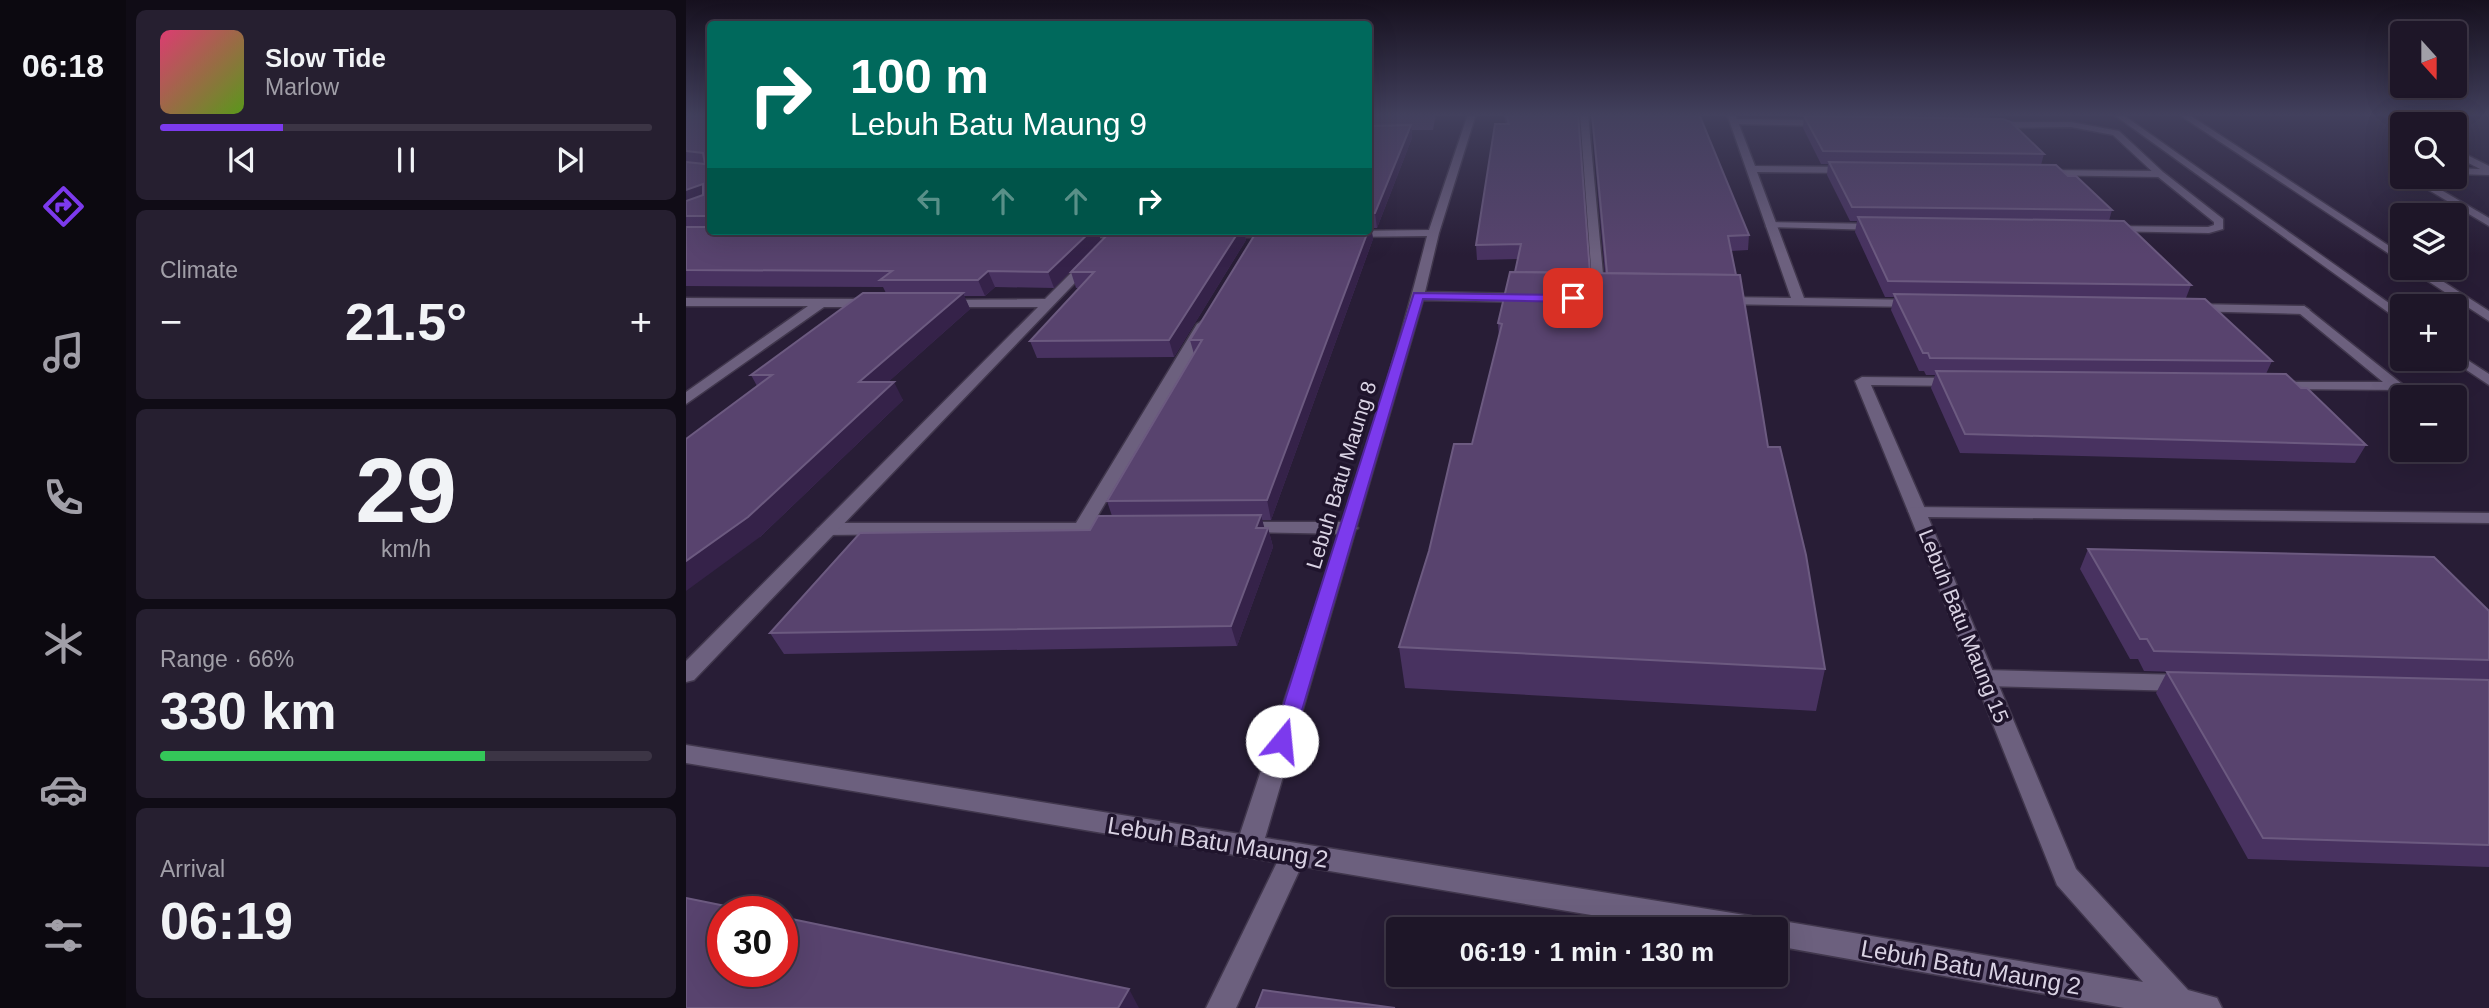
<!DOCTYPE html>
<html lang="en">
<head>
<meta charset="utf-8">
<style>
	:root { --surface:#1e1628; --page:#261f30; --text:#f1f3f6; --muted:#a19fa8; --line:#3c3545; --accent:#7c3aed }
	body { margin:0; font-family:Helvetica,sans-serif; background:var(--page); color:var(--text); height:100vh; display:flex; flex-direction:column; font-size:26px; white-space:nowrap }
	* { box-sizing:border-box; margin:0 }
	p { font-size:23px; color:var(--muted) }
	.icon { flex:none; width:38px; height:38px; fill:none; stroke:currentColor; stroke-width:2; stroke-linecap:round; stroke-linejoin:round }
	.map { position:relative; flex:1; overflow:hidden }
	.panel { display:flex; flex-direction:column; gap:10px; padding:10px; background:#100c16; width:560px }
	.panel>* { flex:none }
	.hud { position:absolute; left:21px; top:21px; width:665px; height:214px; border-radius:7px; box-shadow:0 7px 28px #0002,0 0 0 2px var(--line); background:#00695c; color:#fff; overflow:hidden }
	.needle { width:46px; rotate:159deg }
	.controls { position:absolute; left:1704px; top:21px; display:grid; gap:14px }
	.controls a { display:grid; place-items:center; width:77px; height:77px; border-radius:7px; background:var(--surface); box-shadow:0 7px 28px #0002,0 0 0 2px var(--line); font-size:35px }
	.speed { position:absolute; left:21px; top:896px; display:flex; gap:14px; font-size:35px; font-weight:700; text-align:center }
	.speed>* { display:grid; place-content:center; width:91px; height:91px; border-radius:50%; background:var(--surface); box-shadow:0 7px 28px #0002,0 0 0 2px var(--line); line-height:1 }
	.speed .limit { border:10px solid #d22; background:#fff; color:#111 }
	.pin { position:absolute; display:grid; place-items:center; width:60px; height:60px; color:#fff; margin:-30px; border-radius:14px; box-shadow:0 4px 10px #0006 }
	.me { position:absolute; width:77px; margin:-38px; rotate:17deg; stroke-linejoin:round; filter:drop-shadow(0 0 5px #0008) }
	.turn { display:flex; align-items:center; gap:24px; height:147px; padding:0 28px; font-size:32px }
	.turn .icon { width:91px; height:91px; stroke-width:2.5 }
	.turn b { display:block; font-size:49px; line-height:60px }
	.lanes { display:flex; align-items:center; height:66px; padding:0 28px; background:#0003; justify-content:center; gap:35px; direction:ltr }
	.lanes .off { opacity:.35 }
	.big { font-size:52px; font-weight:700; line-height:1.1 }
	.panel .card { flex:1; display:flex; flex-direction:column; justify-content:center; gap:10px; min-width:0; padding:0 24px; border-radius:10px; background:var(--page) }
	.panel .dial { align-items:center; gap:0 }
	.dial b { font-size:91px; line-height:1 }
	.song { display:flex; align-items:center; gap:21px }
	.cover { width:84px; height:84px; border-radius:10px; background:linear-gradient(135deg,hsl(340 70% 55%),hsl(90 70% 35%)) }
	.played { height:7px; border-radius:4px; background:linear-gradient(90deg,var(--accent) 25%,var(--line) 25%) }
	.keys { display:flex; justify-content:space-around; direction:ltr }
	.heat { display:flex; justify-content:space-between; align-items:center; font-size:38px; direction:ltr }
	.charge { height:10px; border-radius:5px; background:linear-gradient(90deg,#34c759 66%,var(--line) 0) }
	.trip { position:absolute; left:700px; top:917px; width:402px; height:70px; border-radius:7px; background:var(--surface); box-shadow:0 7px 28px #0002,0 0 0 2px var(--line); font-weight:700; line-height:70px; text-align:center }
	main { display:flex; flex:1; min-height:0 }
	.menu { display:flex; flex-direction:column; width:126px; justify-content:space-around; align-items:center; background:#0c0910; color:var(--muted) }
	.menu .icon { width:49px; height:49px }
	.menu .selected { color:var(--accent) }
	.menu b { font-size:32px; color:var(--text) }
	.map>svg:first-child { display:block }
	.green { fill:#4f3c65 }
	.lines { fill:none; stroke-linecap:round; stroke-linejoin:round }
	.service-casing { stroke:#41374d; stroke-width:3 }
	.minor-casing { stroke:#41374d; stroke-width:3 }
	.service { fill:#6c607e; fill-rule:evenodd }
	.minor { fill:#6c607e; fill-rule:evenodd }
	.wall { fill:#483260 }
	.shaded-wall { fill:#352249 }
	.building { fill:#58436e; stroke:#6c5a80; stroke-width:2 }
	.route { fill:#7c3aed; stroke:#51269a; stroke-width:2 }
	.labels { text-anchor:middle; dominant-baseline:central; stroke-width:7; stroke-linejoin:round; paint-order:stroke }
	.street-label { font-size:21px; fill:#d9d2e3; stroke:#1f142c }
	.near-street-label { font-size:24px; fill:#d9d2e3; stroke:#1f142c }
</style>
</head>
<body>
<main>
<nav class="menu">
<b>06:18</b>
<svg class="icon selected" aria-label="directions" viewBox="0 0 24 24"><path d="M12 3l9 9-9 9-9-9zM9 14v-3h6M13 9l2 2-2 2"/></svg>
<svg class="icon" aria-label="music" viewBox="0 0 24 24"><path d="M9 18V5l10-2v13"/><circle cx="6" cy="18" r="3"/><circle cx="16" cy="16" r="3"/></svg>
<svg class="icon" aria-label="phone" viewBox="0 0 24 24"><path d="M5 4h4l2 5-3 2q2 4 5 5l2-3 5 2v4C11 20 4 13 5 4z"/></svg>
<svg class="icon" aria-label="climate" viewBox="0 0 24 24"><path d="M12 3v18M4 7l16 10M4 17L20 7"/></svg>
<svg class="icon" aria-label="car" viewBox="0 0 24 24"><path d="M5 17H2v-5l4-1 3-4h7l3 4 3 1v5h-3M9 17h6M6 11h13"/><circle cx="7" cy="17" r="2"/><circle cx="17" cy="17" r="2"/></svg>
<svg class="icon" aria-label="filters" viewBox="0 0 24 24"><path d="M4 7h16M4 17h16"/><circle cx="9" cy="7" r="2"/><circle cx="15" cy="17" r="2"/></svg>
</nav>
<section class="panel">
<div class="card">
<div class="song"><i class="cover"></i><div><b>Slow Tide</b><p>Marlow</p></div></div>
<div class="played"></div>
<div class="keys"><svg class="icon" aria-label="previous" viewBox="0 0 24 24"><path d="M18 5L8 12l10 7zM5 5v14"/></svg><svg class="icon" aria-label="pause" viewBox="0 0 24 24"><path d="M8 5v14M16 5v14"/></svg><svg class="icon" aria-label="next" viewBox="0 0 24 24"><path d="M6 5l10 7-10 7zM19 5v14"/></svg></div>
</div>
<div class="card"><p>Climate</p>
<div class="heat"><a>−</a><b class="big">21.5°</b><a>+</a></div>
</div>
<div class="card dial"><b>29</b><p>km/h</p></div>
<div class="card"><p>Range · 66%</p><b class="big">330 km</b><div class="charge"></div></div>
<div class="card"><p>Arrival</p><b class="big">06:19</b></div>
</section>
<div class="map">
<svg width="1803" height="1008" viewBox="0 0 1803 1008">
	<rect width="100%" height="100%" fill="#281d36"/>
	<!-- green -->
	<polygon class="green" points="682,114 750,114 747,130 683,130"/>
	<g class="lines">
		<defs>
			<g id="service">
				<polygon points="894,114 902,114 919,295 913,299 907,295"/>
				<polygon points="1492,114 1502,114 1717,255 1717,263"/>
				<polygon points="1696,114 1706,114 1723,124 1716,126"/>
				<polygon points="1048,119 1140,120 1144,123 1140,126 1045,124"/>
				<polygon points="1385,122 1433,131 1477,172 1537,219 1537,229 1523,233 1419,231 1419,227 1423,226 1522,227 1528,225 1528,222 1471,176 1427,135 1385,127 1304,128 1300,125 1304,122"/>
				<polygon points="1769,149 1803,166 1803,175 1769,174 1769,168 1794,169 1769,156"/>
				<polygon points="1721,177 1733,177 1803,218 1803,226"/>
				<polygon points="1084,222 1192,224 1197,227 1192,230 1080,227 1080,223"/>
				<polygon points="1722,268 1736,268 1803,311 1803,321"/>
				<polygon points="1618,306 1716,384 1718,387 1716,390 1587,389 1585,386 1587,383 1592,382 1697,382 1613,313 1612,310"/>
				<polygon points="518,320 525,324 408,522 435,524 438,528 435,532 140,535 131,529 140,523 390,523 511,324"/>
				<polygon points="1176,377 1270,378 1277,382 1270,386 1185,385 1240,511 1237,515 1225,515 1222,511 1169,381"/>
				<polygon points="562,522 663,522 672,528 663,534 556,532 553,528 556,524"/>
				<polygon points="1299,670 1498,675 1506,677 1509,683 1506,689 1498,691 1299,686 1291,684 1288,678 1291,672"/>
				<polygon points="608,843 617,846 621,854 550,1008 520,1008 599,846"/>
			</g>
			<g id="minor">
				<path d="M782,114H790L753,233L739,292L841,294L847,298L841,302L737,300L579,838L1065,916L1075,920L1078,928L1080,924L1090,920L1457,982L1371,885L1222,511L1225,507L1803,513V523L1242,517L1390,869L1502,990L1531,998L1536,1008H1438L1090,946V929H989L0,763V745L554,834C619,636 690,438 741,236L661,237L655,234L660,231L743,230Z"/>
				<polygon points="1041,114 1049,114 1069,166 1166,167 1171,170 1166,173 1071,172 1118,298 1229,300 1235,304 1234,307 1032,304 1031,301 1037,297 1105,298"/>
				<polygon points="1427,114 1436,114 1717,313 1717,323"/>
				<polygon points="1355,170 1474,171 1479,174 1474,177 1352,175 1350,173"/>
				<polygon points="445,231 450,234 444,237 388,238 382,235 388,232"/>
				<polygon points="534,231 592,231 597,234 591,237 535,237 529,234"/>
				<polygon points="398,260 408,263 8,680 0,682 0,661 352,307 260,307 254,303 255,300 359,299"/>
				<polygon points="0,298 187,299 193,303 187,307 138,307 0,404 0,392 122,306 0,306"/>
				<polygon points="1506,304 1618,306 1624,310 1618,314 1501,311 1500,308"/>
				<polygon points="1769,352 1803,374 1803,385 1764,359 1769,359"/>
			</g>
		</defs>
		<!-- service casing -->
		<use href="#service" class="service-casing"/>
		<!-- minor casing -->
		<use href="#minor" class="minor-casing"/>
		<!-- service -->
		<use href="#service" class="service"/>
		<!-- minor -->
		<use href="#minor" class="minor"/>
	</g>
	<!-- wall -->
	<g class="wall">
		<polygon points="0,114 24,114 24,231 412,231 415,241 368,288 309,287 299,296 278,296 284,309 202,382 217,400 74,537 71,386 65,375 200,293 197,287 0,286"/>
		<polygon points="817,114 892,114 904,273 919,273 905,114 1013,114 1063,235 1062,250 1045,251 1082,447 1139,669 1130,711 719,688 713,647 786,444 813,337 812,323 829,272 832,259 791,260 790,245 820,124"/>
		<polygon points="1110,114 1304,114 1303,119 1358,154 1355,165 1382,176 1426,210 1423,221 1505,285 1500,298 1586,361 1580,374 1615,388 1680,445 1669,463 1274,453 1245,388 1249,375 1240,375 1238,371 1233,371 1205,310 1208,297 1199,297 1169,232 1171,221 1164,221 1141,175 1142,164 1135,164 1117,128 1118,117 1111,117"/>
		<polygon points="725,125 726,138 691,228 685,228 687,239 585,520 576,520 578,528 582,528 587,547 551,646 98,654 84,633 404,530 426,516 421,501 508,354 504,340 682,231 682,126"/>
		<polygon points="425,231 558,231 560,240 488,357 351,358 344,341 394,288 390,288 385,272"/>
		<polygon points="1402,549 1803,611 1803,867 1562,859 1470,693 1481,672 1560,674 1458,671 1452,659 1444,659 1394,569"/>
	</g>
	<!-- shaded-wall -->
	<g class="shaded-wall">
		<polygon points="725,125 726,138 691,228 689,213"/>
		<polygon points="17,184 24,198 0,207 0,190"/>
		<polygon points="685,224 687,239 585,520 581,500"/>
		<polygon points="405,231 412,231 415,241 368,288 362,272"/>
		<polygon points="553,231 558,231 560,240 488,357 483,340"/>
		<polygon points="302,271 309,287 299,296 292,280"/>
		<polygon points="277,293 284,309 182,400 173,382"/>
		<polygon points="208,382 217,400 74,537 0,591 0,561"/>
		<polygon points="575,515 580,534 582,528 587,547 551,646 545,626 570,528"/>
		<polygon points="443,989 453,1008 432,1008"/>
	</g>
	<!-- building -->
	<g class="building">
		<polygon points="0,114 24,114 24,216 0,216 0,201 17,195 17,184 0,190 0,162 19,164 17,153 0,151"/>
		<polygon points="820,114 892,114 904,273 829,272 835,244 790,245 809,124 823,124"/>
		<polygon points="906,114 1013,114 1063,235 1042,236 1050,275 921,273"/>
		<polygon points="1118,116 1317,119 1325,122 1358,154 1137,151"/>
		<polygon points="725,125 689,213 682,213 682,126"/>
		<polygon points="1143,162 1370,165 1382,176 1390,176 1426,210 1166,207"/>
		<polygon points="1172,217 1438,221 1505,285 1202,281"/>
		<polygon points="0,227 24,227 24,231 405,231 362,272 302,271 292,280 194,280 206,271 0,270"/>
		<polygon points="425,231 553,231 483,340 344,341 408,272 385,272"/>
		<polygon points="571,231 682,231 581,500 421,501 516,340 504,340"/>
		<polygon points="824,272 1054,275 1082,447 1094,447 1120,555 1139,669 713,647 743,551 768,444 786,444 816,324 812,323"/>
		<polygon points="177,293 277,293 173,382 208,382 62,517 0,561 0,439 86,375 65,375"/>
		<polygon points="1208,294 1519,299 1586,361 1244,358 1242,353 1237,353"/>
		<polygon points="1250,371 1600,374 1615,388 1621,388 1680,445 1279,434"/>
		<polygon points="575,515 570,528 582,528 545,626 84,633 174,533 404,530 412,516"/>
		<polygon points="1402,549 1748,557 1803,611 1803,660 1468,651 1461,639 1454,639"/>
		<polygon points="1481,672 1803,680 1803,845 1577,838"/>
		<polygon points="0,898 69,912 37,912 37,971 96,971 96,917 443,989 432,1008 0,1008"/>
		<polygon points="577,990 709,1008 570,1008"/>
	</g>
	<!-- sky -->
	<linearGradient id="sky" x2="0" y2="1"><stop stop-color="#16101e"/><stop offset="0.45" stop-color="#42405d"/><stop offset="1" stop-color="#42405d" stop-opacity="0"/></linearGradient>
	<rect width="1803" height="255" fill="url(#sky)"/>
	<!-- route -->
	<polygon class="route" points="728,293 887,295 893,298 887,302 737,299 607,741 604,747 596,749 589,747 586,741"/>
	<g class="labels">
		<!-- street labels -->
		<g class="street-label">
			<text transform="translate(655 475) rotate(-73)">Lebuh Batu Maung 8</text>
			<text transform="translate(1278 626) rotate(68)">Lebuh Batu Maung 15</text>
		</g>
		<!-- near-street labels -->
		<g class="near-street-label">
			<text transform="translate(532 842) rotate(9)">Lebuh Batu Maung 2</text>
			<text transform="translate(1285 967) rotate(10)">Lebuh Batu Maung 2</text>
		</g>
	</g>
</svg>
<div class="controls">
<a><svg class="needle" viewBox="-14 -14 28 28"><path d="M0-13l5 13h-10z" fill="#e53935"/><path d="M0 13l5-13h-10z" fill="#a19fa8"/></svg></a>
<a><svg class="icon" aria-label="search" viewBox="0 0 24 24"><circle cx="10" cy="10" r="6"/><path d="M15 15l6 6"/></svg></a>
<a><svg class="icon" aria-label="layers" viewBox="0 0 24 24"><path d="M12 4l9 5-9 5-9-5zM3 14l9 5 9-5"/></svg></a>
<a>+</a>
<a>−</a>
</div>
<div class="speed"><div class="limit">30</div></div>
<div class="pin" style="left:887px;top:298px;background:#d93025"><svg class="icon" aria-label="arrive" viewBox="0 0 24 24"><path d="M6 21V4h12l-3 4 3 4H6"/></svg></div>
<svg class="me" style="left:596px;top:741px" viewBox="-20 -20 40 40"><circle r="19" fill="#fff"/><path d="M0-13L10 11 0 6-10 11z" fill="#7c3aed"/></svg>
<div class="trip">06:19 · 1 min · 130 m</div>
<div class="hud">
<div class="turn"><svg class="icon" aria-label="right" viewBox="0 0 24 24"><path d="M7 20v-9h11M14 6l5 5-5 5"/></svg><div><b>100 m</b>Lebuh Batu Maung 9</div></div>
<div class="lanes"><svg class="icon off" aria-label="left" viewBox="0 0 24 24"><path d="M17 20v-9H6M10 6l-5 5 5 5"/></svg><svg class="icon off" aria-label="ahead" viewBox="0 0 24 24"><path d="M12 20V5M6 11l6-6 6 6"/></svg><svg class="icon off" aria-label="ahead" viewBox="0 0 24 24"><path d="M12 20V5M6 11l6-6 6 6"/></svg><svg class="icon" aria-label="right" viewBox="0 0 24 24"><path d="M7 20v-9h11M14 6l5 5-5 5"/></svg></div>
</div>
</div>
</main>
</body>
</html>
